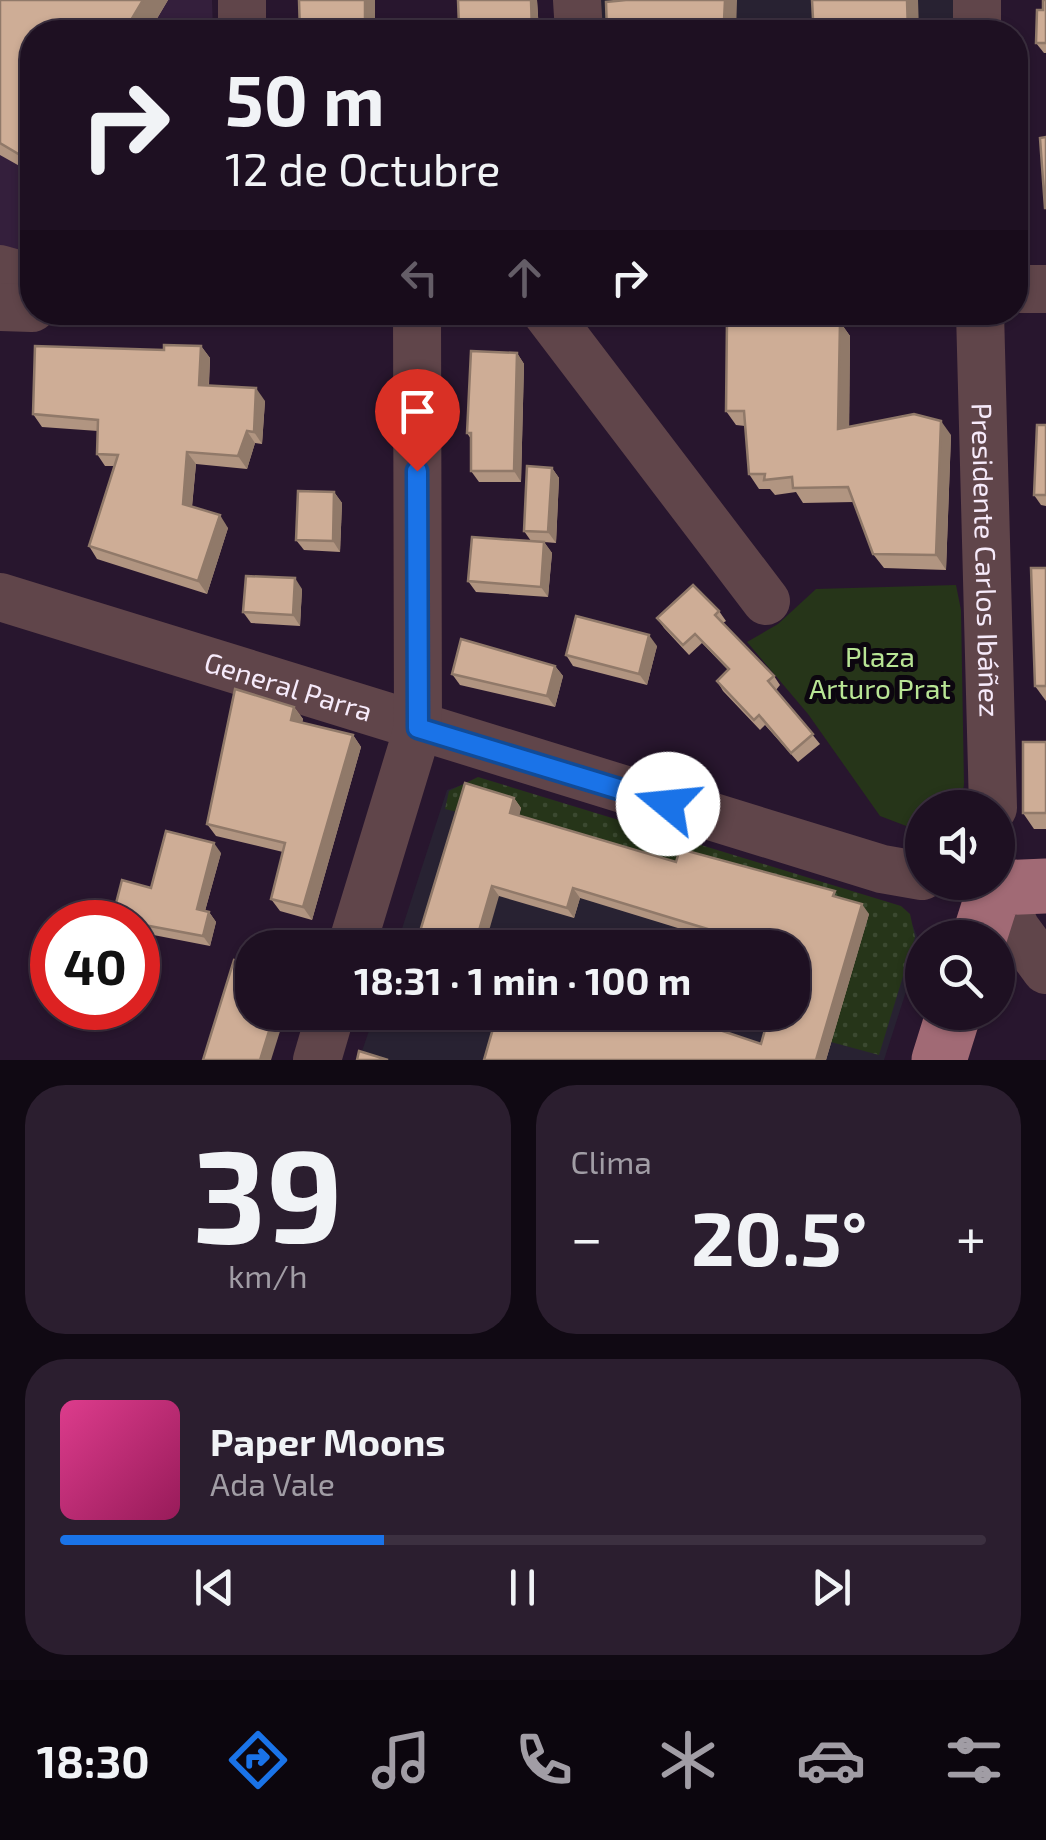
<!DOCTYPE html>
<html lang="es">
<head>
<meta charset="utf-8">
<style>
	:root { --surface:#1e1022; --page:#2b1e2f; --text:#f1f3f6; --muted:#a19da5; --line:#3c3040; --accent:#1a73e8 }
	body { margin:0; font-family:"Exo 2",sans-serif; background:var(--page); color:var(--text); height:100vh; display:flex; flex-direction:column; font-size:38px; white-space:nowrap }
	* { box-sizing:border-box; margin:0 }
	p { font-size:32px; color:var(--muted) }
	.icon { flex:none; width:55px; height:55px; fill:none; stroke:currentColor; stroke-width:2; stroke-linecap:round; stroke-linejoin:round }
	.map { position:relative; height:1060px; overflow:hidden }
	.panel { display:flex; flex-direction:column; gap:25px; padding:25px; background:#100913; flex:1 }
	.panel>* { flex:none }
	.guide { position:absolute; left:20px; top:20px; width:1008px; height:305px; border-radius:40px; box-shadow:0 2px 8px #0004,0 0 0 2px var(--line); background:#1e1022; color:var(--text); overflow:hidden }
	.buttons { position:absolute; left:905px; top:790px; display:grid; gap:20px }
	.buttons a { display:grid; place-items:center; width:110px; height:110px; border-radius:50%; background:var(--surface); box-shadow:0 2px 8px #0004,0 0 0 2px var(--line); font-size:50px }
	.speed { position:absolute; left:30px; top:900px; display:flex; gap:20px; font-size:50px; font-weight:700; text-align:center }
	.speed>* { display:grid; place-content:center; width:130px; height:130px; border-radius:50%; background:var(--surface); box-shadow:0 2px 8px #0004,0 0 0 2px var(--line); line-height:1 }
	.speed .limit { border:15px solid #d22; background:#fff; color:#111 }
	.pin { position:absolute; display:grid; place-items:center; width:85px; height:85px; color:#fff; margin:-102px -42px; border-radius:50% 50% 50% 0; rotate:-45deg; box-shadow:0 0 10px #0007 }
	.pin .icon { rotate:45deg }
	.me { position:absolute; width:110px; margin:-55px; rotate:287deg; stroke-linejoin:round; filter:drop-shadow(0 0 8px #0008) }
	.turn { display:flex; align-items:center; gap:35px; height:210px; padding:0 40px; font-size:45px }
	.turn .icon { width:130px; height:130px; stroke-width:2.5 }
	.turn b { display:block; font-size:70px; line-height:85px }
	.lanes { display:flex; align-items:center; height:95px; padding:0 40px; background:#0003; justify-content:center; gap:50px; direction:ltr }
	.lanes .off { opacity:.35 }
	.big { font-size:75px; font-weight:700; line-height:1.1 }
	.panel .card { flex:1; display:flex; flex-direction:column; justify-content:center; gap:15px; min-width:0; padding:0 35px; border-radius:40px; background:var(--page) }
	.panel .dial { align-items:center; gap:0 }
	.dial b { font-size:130px; line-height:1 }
	.song { display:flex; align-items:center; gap:30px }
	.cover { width:120px; height:120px; border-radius:15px; background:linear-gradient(135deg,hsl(330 70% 55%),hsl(330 70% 35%)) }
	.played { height:10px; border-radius:5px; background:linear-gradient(90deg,var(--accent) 35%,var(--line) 35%) }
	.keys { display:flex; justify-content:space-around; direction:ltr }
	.heat { display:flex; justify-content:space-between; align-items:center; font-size:55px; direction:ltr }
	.panel .tiles { flex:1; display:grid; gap:25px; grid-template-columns:1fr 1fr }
	.card:last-child { grid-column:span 2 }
	.trip { position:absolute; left:235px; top:930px; width:575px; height:100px; border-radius:40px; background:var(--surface); box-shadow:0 2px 8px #0004,0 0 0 2px var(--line); font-weight:700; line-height:100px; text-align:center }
	.dock { display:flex; height:160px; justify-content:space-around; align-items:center; background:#0c060e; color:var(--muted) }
	.dock .icon { width:70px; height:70px }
	.dock .current { color:var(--accent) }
	.dock b { font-size:45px; color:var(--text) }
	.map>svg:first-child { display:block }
	.education { fill:#282232 }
	.built { fill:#341f3c }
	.grass { fill:url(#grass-dots) }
	.park { fill:#263519 }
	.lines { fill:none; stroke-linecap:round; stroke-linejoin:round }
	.minor { stroke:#60454a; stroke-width:48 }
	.major { stroke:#a16a75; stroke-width:55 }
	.wall { fill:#b19581 }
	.shaded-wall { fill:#907969 }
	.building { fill:#cead96; stroke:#907969; stroke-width:2.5 }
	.route-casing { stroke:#114b97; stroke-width:25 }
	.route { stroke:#1a73e8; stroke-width:18 }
	.labels { text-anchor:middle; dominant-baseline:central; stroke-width:10; stroke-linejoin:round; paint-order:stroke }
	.street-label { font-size:28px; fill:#f6eafa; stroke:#0c060f }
	.park-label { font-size:28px; fill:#b9e595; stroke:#0c060f }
</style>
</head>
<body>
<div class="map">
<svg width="1046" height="1060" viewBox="0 0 1046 1060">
	<defs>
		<pattern id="grass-dots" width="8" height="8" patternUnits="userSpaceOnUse" patternTransform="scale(2.5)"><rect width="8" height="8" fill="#263519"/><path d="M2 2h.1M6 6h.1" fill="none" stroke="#3b4930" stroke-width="1.8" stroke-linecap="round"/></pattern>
	</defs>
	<rect width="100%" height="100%" fill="#28162e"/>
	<!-- education -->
	<g class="education">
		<rect x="600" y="0" width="364" height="32"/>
		<polygon points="471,782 912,924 921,945 884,1060 359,1060 375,1013 792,1012 792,948 396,947 447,790"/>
	</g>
	<!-- built -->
	<polygon class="built" points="0,0 212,0 213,32 32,32 32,263 0,252"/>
	<!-- grass -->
	<polygon class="grass" points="478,777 901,906 910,914 915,937 879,1055 831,1042 869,914 683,872 517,823 521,809 465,814 445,809 449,791"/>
	<!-- park -->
	<polygon class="park" points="956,585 961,610 964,784 961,807 922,808 922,832 880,816 808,714 747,642 778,624 816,589"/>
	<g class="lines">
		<!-- minor -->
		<g class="minor">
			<polyline points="242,0 242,32"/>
			<polyline points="577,0 579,32"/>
			<polyline points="977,0 977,32"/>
			<polyline points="0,269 32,278"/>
			<polyline points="1015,289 1046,289"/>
			<polyline points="0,307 32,308"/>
			<polyline points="546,312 766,601"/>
			<path id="s1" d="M980,312L993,808"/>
			<path id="s2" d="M0,597L882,869L922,876"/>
			<polyline points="995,882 1016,929 1046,970"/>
			<polyline points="351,948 418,728 417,312"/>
			<polyline points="317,1060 331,1012"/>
		</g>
		<!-- major -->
		<g class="major">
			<polyline points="979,938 995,888 1046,886"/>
			<polyline points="939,1060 954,1012"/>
		</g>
	</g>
	<!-- wall -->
	<g class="wall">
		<polygon points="0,0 168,0 149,32 32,32 32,173 0,155"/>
		<polygon points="537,0 539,32 463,32 459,26"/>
		<polygon points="1046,0 1046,53 1044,53 1036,43"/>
		<polygon points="840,322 850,336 849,427 951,435 946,570 884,568 873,554 854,502 803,503 796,492 775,495 770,489 759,489 749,474 745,426 736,425 726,411"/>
		<polygon points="201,346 210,358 209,386 265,401 262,444 255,443 247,469 196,464 192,507 228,528 207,594 97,559 89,546 114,466 105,466 97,454 98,431 42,427 33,414 164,350"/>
		<polygon points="517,353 524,364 521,482 479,482 471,471 471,439 467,433"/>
		<polygon points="1046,425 1046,506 1041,505 1034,495"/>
		<polygon points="552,468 559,478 556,543 544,542 552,553 548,597 476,592 468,581 531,541 524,531"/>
		<polygon points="334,492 342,503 340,552 304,550 296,540"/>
		<polygon points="1046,568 1046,701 1035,686"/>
		<polygon points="302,589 300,626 251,623 243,612"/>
		<polygon points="719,611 726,621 723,623 774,676 780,685 776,690 820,744 798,762 765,725 760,730 723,691 717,681 728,670 702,643 689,655 664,628 657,618"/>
		<polygon points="657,646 647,685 573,666 566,655"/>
		<polygon points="555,666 563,676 555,707 460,685 452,674"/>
		<polygon points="294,707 303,719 302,723 353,735 361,747 312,920 280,911 271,899 283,852 216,836 207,824"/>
		<polygon points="1046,742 1046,829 1034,829 1023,813"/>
		<polygon points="514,798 521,808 519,816 676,862 839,898 869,914 826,1060 484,1060 492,1032 428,1012 615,1012 660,1026 761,1044 792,948 743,948 580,898 574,918 499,896 415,948"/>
		<polygon points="221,853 205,911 209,912 216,922 210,946 138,932 138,922 114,922 112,919 151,888"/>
	</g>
	<!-- shaded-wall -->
	<g class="shaded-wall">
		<polygon points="143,0 168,0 149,32 124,32"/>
		<rect x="365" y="0" width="10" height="32"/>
		<polygon points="531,0 537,0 539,32 532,32"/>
		<polygon points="725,0 737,0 736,32 724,21"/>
		<polygon points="907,0 918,0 919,32 908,32"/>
		<polygon points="840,322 850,336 849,444 838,429"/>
		<polygon points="201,346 210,358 208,398 199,385"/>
		<polygon points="517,353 524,364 521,482 514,471"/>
		<polygon points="256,388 265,401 262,444 254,432"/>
		<polygon points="941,421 951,435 946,570 936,555"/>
		<polygon points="247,431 255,443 247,469 238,456"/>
		<polygon points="187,452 196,464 191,516 183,504"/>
		<polygon points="552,468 559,478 556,543 548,532"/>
		<polygon points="334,492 342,503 340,552 333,541"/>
		<polygon points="220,515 228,528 207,594 198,581"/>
		<polygon points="544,542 552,553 548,597 541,587"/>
		<polygon points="295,578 302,589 300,626 293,615"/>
		<polygon points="649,635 657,646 647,685 639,674"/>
		<polygon points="555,666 563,676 555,707 547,696"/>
		<polygon points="294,707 303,719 299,732 291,720"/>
		<polygon points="353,735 361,747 312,920 303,907"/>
		<polygon points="514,798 521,808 517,823 510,813"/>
		<polygon points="214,843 221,853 203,918 197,909"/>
		<polygon points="492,886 499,896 484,948 476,941"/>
		<polygon points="573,888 580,898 574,918 567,908"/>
		<polygon points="862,904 869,914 826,1060 816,1060"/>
		<polygon points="209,912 216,922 210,946 203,936"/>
		<polygon points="275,1012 286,1012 271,1060 260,1060"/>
	</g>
	<!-- building -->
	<g class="building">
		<polygon points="0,0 143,0 124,32 32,32 32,162 0,143"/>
		<polygon points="299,0 365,0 365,32 300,32"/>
		<polygon points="458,0 531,0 532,32 482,32 482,26 459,26"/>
		<polygon points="626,0 725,0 724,21 813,19 812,0 907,0 908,32 607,32 606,2"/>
		<polygon points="1043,0 1046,0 1046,43 1036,43 1037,10 1043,10"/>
		<polygon points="1046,137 1046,208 1045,208 1040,138"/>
		<polygon points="727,320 840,322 838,429 914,414 941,421 936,555 873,554 848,487 793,488 792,477 764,480 765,474 749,474 744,411 726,411"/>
		<polygon points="164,345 201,346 199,385 256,388 254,432 247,431 238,456 187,452 183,504 220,515 198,581 89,546 118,455 97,454 98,420 33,414 35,346 164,350"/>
		<polygon points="471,351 517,353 514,471 471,471 471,433 467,433"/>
		<polygon points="1037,425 1046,425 1046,495 1034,495"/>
		<polygon points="527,466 552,468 548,532 524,531"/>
		<polygon points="298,491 334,492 333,541 296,540"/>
		<polygon points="472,537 544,542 541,587 468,581"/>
		<polygon points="1031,568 1046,568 1046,686 1035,686"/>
		<polygon points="246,576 295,578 293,615 243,612"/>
		<polygon points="693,585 719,611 715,615 774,676 768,681 813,734 791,753 759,715 754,720 717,681 729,669 695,634 683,645 657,618"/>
		<polygon points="576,616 649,635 639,674 566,655"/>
		<polygon points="461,639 555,666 547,696 452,674"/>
		<polygon points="235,689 294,707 291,720 353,735 303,907 271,899 285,843 207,824"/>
		<rect x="1023" y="742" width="23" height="71"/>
		<polygon points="465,783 514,798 510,813 676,862 680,849 835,891 833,896 862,904 816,1060 484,1060 494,1025 454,1012 615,1012 660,1026 678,1016 761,1044 770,1012 792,1012 792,948 770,948 573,888 567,908 492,886 476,941 499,948 415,948"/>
		<polygon points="166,831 214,843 197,909 209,912 203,936 112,919 122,880 151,888"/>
		<polygon points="280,937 304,943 303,948 277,948"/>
		<polygon points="234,960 252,965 252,1012 275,1012 260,1060 203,1060"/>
		<polygon points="359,1051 388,1060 357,1060"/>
	</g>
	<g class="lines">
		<defs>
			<polyline id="route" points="417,471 418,728 668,804"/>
		</defs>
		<!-- route casing -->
		<use href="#route" class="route-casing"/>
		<!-- route -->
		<use href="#route" class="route"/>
	</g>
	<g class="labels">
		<!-- street labels -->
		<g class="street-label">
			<text stroke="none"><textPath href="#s1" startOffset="248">Presidente Carlos Ibáñez</textPath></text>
			<text stroke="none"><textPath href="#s2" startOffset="302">General Parra</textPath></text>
		</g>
		<!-- park labels -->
		<g class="park-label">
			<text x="880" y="656">Plaza<tspan x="880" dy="32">Arturo Prat</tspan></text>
		</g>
	</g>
</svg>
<div class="buttons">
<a><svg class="icon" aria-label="sound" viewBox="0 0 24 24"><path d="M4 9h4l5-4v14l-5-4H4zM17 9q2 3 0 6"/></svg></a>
<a><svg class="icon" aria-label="search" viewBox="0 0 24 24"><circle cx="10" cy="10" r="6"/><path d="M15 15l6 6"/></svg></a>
</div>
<div class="speed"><div class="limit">40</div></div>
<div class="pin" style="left:417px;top:471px;background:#d93025"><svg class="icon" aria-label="arrive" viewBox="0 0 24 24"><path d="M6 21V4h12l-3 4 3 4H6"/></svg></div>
<svg class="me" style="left:668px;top:804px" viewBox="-20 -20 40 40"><circle r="19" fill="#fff"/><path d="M0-13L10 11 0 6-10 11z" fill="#1a73e8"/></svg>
<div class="trip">18:31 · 1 min · 100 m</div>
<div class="guide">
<div class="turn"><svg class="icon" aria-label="right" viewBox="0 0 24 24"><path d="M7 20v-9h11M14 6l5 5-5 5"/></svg><div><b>50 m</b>12 de Octubre</div></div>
<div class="lanes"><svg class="icon off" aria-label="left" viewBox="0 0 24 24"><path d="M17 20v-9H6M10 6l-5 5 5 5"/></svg><svg class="icon off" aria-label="ahead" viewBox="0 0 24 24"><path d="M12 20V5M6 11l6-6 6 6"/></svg><svg class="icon" aria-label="right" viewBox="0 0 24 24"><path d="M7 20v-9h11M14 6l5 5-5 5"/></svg></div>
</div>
</div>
<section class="panel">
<div class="tiles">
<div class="card dial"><b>39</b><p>km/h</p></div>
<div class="card"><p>Clima</p>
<div class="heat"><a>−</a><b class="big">20.5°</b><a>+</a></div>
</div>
<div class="card">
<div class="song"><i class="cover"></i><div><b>Paper Moons</b><p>Ada Vale</p></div></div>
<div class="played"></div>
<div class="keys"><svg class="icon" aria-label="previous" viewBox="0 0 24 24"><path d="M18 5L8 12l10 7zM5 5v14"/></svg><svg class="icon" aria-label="pause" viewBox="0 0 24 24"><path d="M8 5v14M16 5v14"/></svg><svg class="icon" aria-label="next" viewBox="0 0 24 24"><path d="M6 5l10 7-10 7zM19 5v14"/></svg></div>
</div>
</div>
</section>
<nav class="dock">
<b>18:30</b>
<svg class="icon current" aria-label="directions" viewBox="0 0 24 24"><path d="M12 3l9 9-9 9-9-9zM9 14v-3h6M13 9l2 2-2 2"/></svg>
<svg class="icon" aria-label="music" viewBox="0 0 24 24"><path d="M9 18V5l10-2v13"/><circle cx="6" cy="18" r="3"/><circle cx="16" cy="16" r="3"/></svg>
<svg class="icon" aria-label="phone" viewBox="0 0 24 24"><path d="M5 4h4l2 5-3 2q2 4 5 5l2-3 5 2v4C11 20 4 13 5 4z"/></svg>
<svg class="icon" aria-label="climate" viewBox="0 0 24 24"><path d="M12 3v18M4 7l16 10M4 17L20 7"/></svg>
<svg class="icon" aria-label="car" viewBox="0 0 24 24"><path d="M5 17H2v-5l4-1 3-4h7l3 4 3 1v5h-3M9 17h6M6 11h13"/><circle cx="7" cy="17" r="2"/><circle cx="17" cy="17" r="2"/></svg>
<svg class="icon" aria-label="filters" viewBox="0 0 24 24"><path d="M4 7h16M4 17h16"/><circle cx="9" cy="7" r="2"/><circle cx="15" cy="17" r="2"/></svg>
</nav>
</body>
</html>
